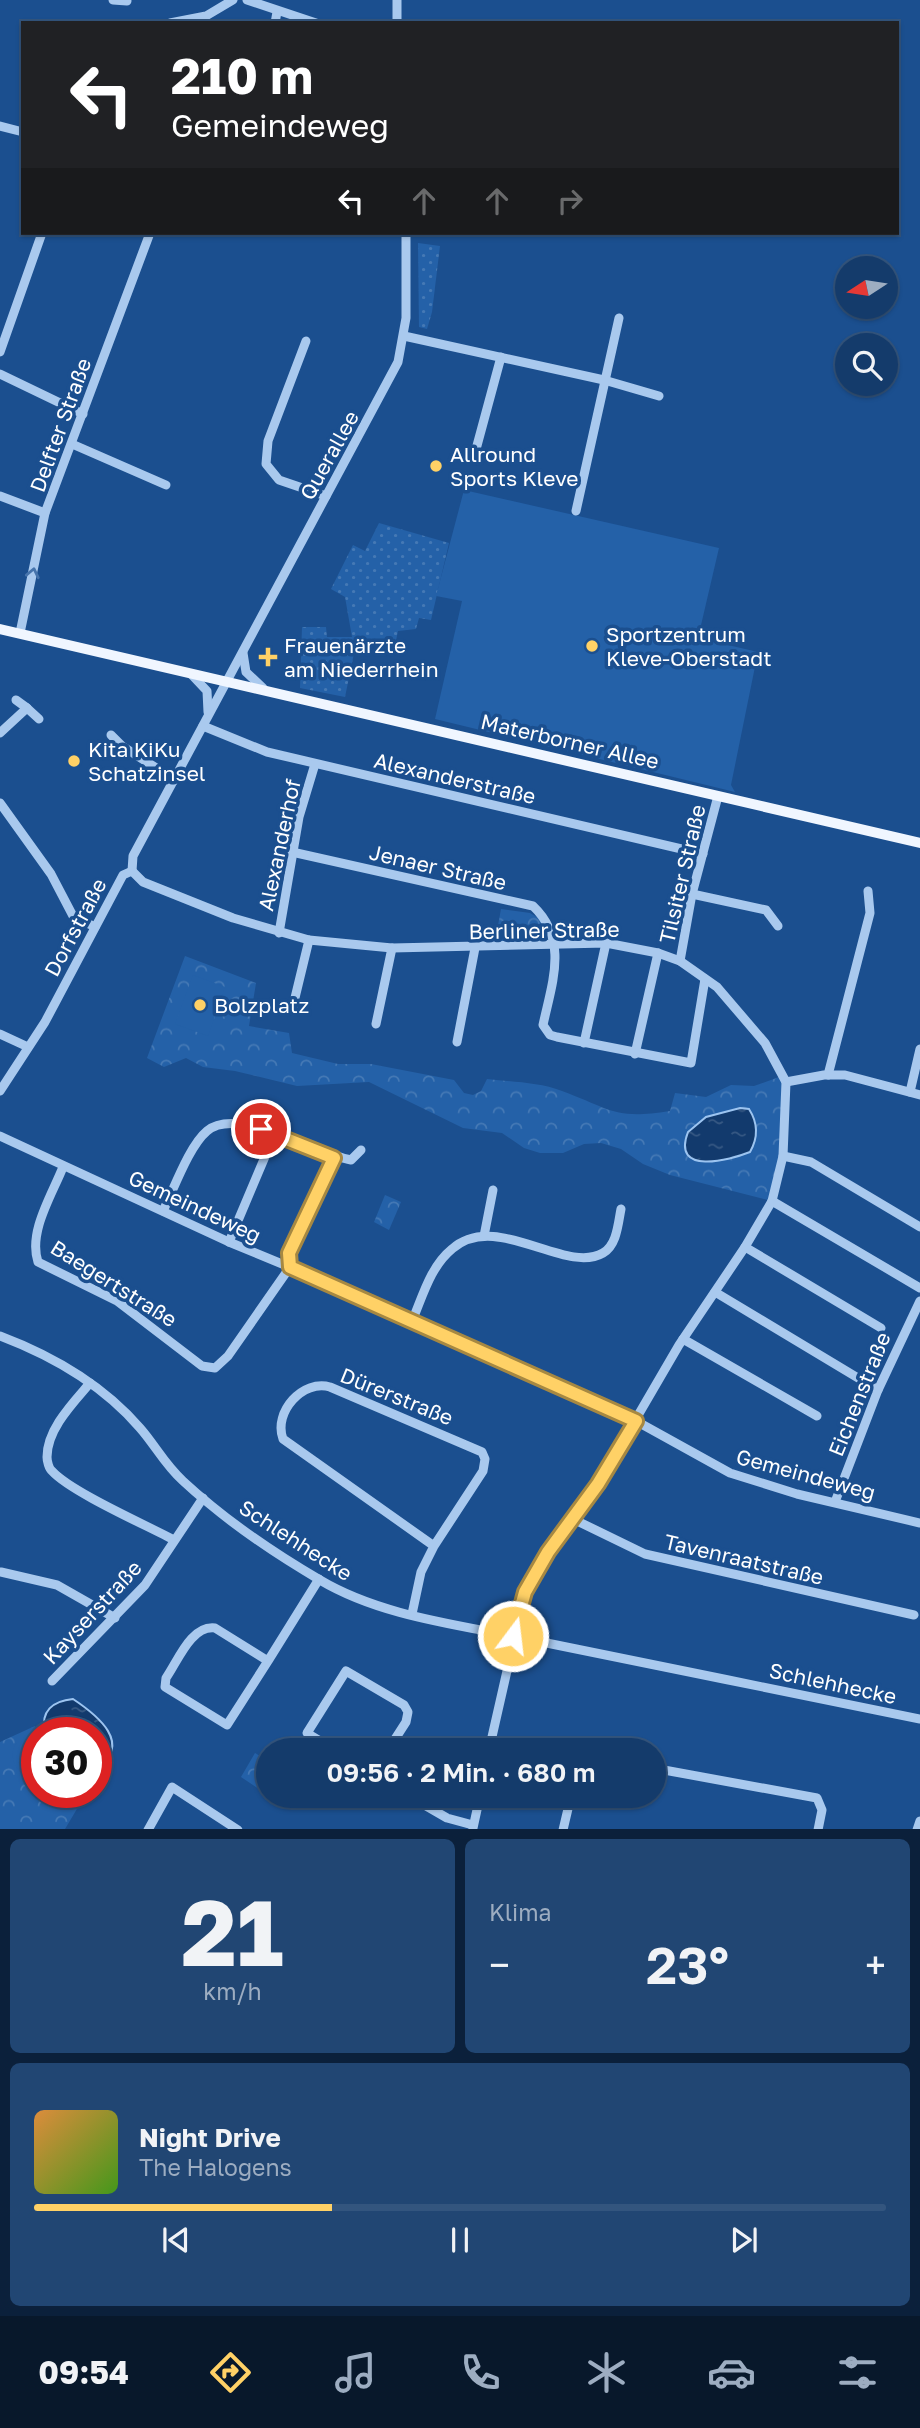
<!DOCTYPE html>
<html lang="de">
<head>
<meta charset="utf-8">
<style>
	:root { --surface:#143b6b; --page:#214673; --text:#f1f3f6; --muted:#9dadc1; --line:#33557e; --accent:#ffd166 }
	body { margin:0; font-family:"Golos Text",sans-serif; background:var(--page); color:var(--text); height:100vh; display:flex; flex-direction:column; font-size:26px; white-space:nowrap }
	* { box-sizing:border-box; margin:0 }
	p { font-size:23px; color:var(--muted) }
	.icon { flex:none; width:38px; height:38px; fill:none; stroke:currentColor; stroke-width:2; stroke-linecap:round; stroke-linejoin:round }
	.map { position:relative; height:1829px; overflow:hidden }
	.details { display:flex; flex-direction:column; gap:10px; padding:10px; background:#0b203b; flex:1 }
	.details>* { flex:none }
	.top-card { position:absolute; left:21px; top:21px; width:878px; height:214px; border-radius:0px; box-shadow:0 2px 5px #0004,0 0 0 2px var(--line); background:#202124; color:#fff; overflow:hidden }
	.needle { width:46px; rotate:258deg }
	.controls { position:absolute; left:835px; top:256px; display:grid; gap:14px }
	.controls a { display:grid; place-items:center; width:63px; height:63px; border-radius:50%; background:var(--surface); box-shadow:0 2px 5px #0004,0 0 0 2px var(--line); font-size:35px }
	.speed { position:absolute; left:21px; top:1717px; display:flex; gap:14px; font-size:35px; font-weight:700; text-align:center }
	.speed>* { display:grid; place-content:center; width:91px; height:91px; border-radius:50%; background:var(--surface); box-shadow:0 2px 5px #0004,0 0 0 2px var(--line); line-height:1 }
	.speed .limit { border:10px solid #d22; background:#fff; color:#111 }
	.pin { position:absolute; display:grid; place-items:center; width:60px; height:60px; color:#fff; margin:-30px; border:4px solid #fff; border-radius:50%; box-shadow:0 2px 7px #0007 }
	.me { position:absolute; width:77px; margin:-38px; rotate:15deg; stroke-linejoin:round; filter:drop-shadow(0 0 5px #0008) }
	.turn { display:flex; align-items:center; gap:24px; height:147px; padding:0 35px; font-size:32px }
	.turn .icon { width:91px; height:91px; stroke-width:2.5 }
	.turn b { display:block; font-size:49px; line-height:60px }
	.lanes { display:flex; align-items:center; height:66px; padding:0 35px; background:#0003; justify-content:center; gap:35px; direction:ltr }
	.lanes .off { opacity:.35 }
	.big { font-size:52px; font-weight:600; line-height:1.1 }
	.details .widget { flex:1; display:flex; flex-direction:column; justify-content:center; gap:10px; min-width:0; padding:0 24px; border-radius:10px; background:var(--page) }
	.details .dial { align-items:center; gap:0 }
	.dial b { font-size:91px; line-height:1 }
	.song { display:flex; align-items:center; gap:21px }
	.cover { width:84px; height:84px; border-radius:10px; background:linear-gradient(135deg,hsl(30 70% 55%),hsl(100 70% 35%)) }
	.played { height:7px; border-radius:4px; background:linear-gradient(90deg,var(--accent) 35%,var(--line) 35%) }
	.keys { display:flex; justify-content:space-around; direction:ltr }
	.heat { display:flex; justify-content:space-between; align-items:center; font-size:38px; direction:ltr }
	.details .tiles { flex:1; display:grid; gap:10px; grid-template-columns:1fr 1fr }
	.widget:last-child { grid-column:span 2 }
	.trip { position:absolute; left:256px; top:1738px; width:410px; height:70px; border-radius:35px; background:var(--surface); box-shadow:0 2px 5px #0004,0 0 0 2px var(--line); font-weight:600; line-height:70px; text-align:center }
	.menu { display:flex; height:112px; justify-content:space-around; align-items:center; background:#08182b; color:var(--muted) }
	.menu .icon { width:49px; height:49px }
	.menu .active { color:var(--accent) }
	.menu b { font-size:32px; color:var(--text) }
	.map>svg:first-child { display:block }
	.grass { fill:url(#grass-dots) }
	.park { fill:url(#park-crowns) }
	.pitch { fill:#2461a8 }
	.water { fill:url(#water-ripples); stroke:#9cc4f0; stroke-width:2 }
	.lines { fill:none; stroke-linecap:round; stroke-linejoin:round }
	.minor { stroke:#a9c9ee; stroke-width:9 }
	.major { stroke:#f0f6ff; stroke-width:10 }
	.oneway { stroke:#4674ac }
	.route-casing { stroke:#a68842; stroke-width:18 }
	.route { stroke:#ffd166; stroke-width:12 }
	.poi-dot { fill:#ffd166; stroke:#1b4f8f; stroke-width:2.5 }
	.labels { text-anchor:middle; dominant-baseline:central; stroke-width:7; stroke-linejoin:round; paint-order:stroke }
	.street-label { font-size:21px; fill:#fff; stroke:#1b4f8f }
	.poi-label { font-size:21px; fill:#fff; stroke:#1b4f8f; text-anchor:start }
</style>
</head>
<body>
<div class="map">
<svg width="920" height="1830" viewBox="0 0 920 1830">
	<defs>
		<pattern id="grass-dots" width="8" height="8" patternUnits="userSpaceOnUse" patternTransform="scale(1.75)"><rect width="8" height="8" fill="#2461a8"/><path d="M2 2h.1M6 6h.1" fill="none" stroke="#4579b5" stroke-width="1.8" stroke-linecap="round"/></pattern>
		<pattern id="park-crowns" width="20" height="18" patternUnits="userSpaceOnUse" patternTransform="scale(1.75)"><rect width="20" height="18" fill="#2461a8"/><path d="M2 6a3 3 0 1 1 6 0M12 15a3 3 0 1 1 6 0" fill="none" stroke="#4579b5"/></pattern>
		<pattern id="water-ripples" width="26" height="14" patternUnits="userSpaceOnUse" patternTransform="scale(1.75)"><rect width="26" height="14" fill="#123a6d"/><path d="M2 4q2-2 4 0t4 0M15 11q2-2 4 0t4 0" fill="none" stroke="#365883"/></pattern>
	</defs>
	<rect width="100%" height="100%" fill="#1b4f8f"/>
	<!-- grass -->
	<g class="grass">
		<polygon points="418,243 440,246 432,312 427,329 419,327"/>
		<polygon points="379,523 449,543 431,620 419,618 416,629 398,631 394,650 375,646 354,653 345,697 300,688 302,627 326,627 327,637 352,637 345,597 331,589 353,545 365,551"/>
	</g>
	<!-- park -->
	<g class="park">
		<polygon points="501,909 530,913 542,920 543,933 536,940 495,942"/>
		<path d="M185,956L256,983L249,1026L289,1033L292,1053L338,1064H371L454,1080L464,1093L473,1095L481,1091L487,1079C512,1082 538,1082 562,1091C611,1109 614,1120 670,1111L675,1093L706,1097L731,1085L754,1086L782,1076L783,1156L772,1201L670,1175L643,1164L621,1149L601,1143L584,1144L563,1153H540L524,1148L502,1133L463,1128L369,1082L297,1086L235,1071L203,1067L186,1058L164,1067L147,1058Z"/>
		<polygon points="385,1195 401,1202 389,1230 374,1222"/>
		<polygon points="35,1726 37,1732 37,1792 87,1792 65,1829 0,1829 0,1742"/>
		<polygon points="255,1753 268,1761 268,1782 262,1791 241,1777"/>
	</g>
	<!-- pitch -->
	<g class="pitch">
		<polygon points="464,490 719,548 698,638 758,652 731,785 735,792 435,719 462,601 436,596"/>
		<polygon points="193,975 225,987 208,1036 175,1024"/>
		<path d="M23,1737L32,1738L37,1744V1772L25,1777C11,1765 7,1748 23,1737Z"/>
	</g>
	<!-- water -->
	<g class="water">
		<path d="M740,1108L749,1109C758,1123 758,1138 750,1152C730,1160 671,1176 688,1132L706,1117Z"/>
		<path d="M73,1699C97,1715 134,1744 96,1769V1732H45C40,1711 53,1701 73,1699Z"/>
	</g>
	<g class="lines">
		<!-- minor -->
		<g class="minor">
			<polyline points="113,0 127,1"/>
			<polyline points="247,0 316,23"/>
			<polyline points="170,23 206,16 233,0"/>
			<polyline points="275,23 277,12"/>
			<polyline points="397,23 397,0"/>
			<polyline points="0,126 23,132"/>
			<polyline points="404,336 604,380 659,396"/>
			<polyline points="306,341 268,441 266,464 279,480 326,496"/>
			<polyline points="0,352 42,233"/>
			<polyline points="0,374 83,414"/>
			<polyline points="72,444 166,485"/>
			<polyline points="475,453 501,357"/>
			<polyline points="0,496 45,513"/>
			<polyline points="576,511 619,318"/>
			<polyline points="20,633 45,513 150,233"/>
			<polyline points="243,653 246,672 263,688"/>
			<polyline points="191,674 207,691 208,712"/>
			<polyline points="16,700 27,708"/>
			<polyline points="203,726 267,752 703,854"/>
			<polyline points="0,733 27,708 39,719"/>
			<polyline points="111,735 122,746 175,780"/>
			<polyline points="0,803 51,874 73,916 95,927"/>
			<path d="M292,852L533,906C569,940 552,983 543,1025L550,1035L557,1037L691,1063L705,979"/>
			<polyline points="132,871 143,882 233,918 309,940 392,948 606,943 658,953 680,961 717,987 765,1043 786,1082 783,1156 772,1201 745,1247 679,1345 598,1484 548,1552 525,1592 489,1750"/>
			<polyline points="132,871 133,856 398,362 406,318 406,233"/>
			<polyline points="692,894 766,910 778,926"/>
			<polyline points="279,933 299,817 315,764"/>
			<polyline points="680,961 692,894 718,796"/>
			<polyline points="293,1006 309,940"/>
			<polyline points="376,1024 392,948"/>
			<polyline points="0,1034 28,1047"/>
			<polyline points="457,1042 475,948"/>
			<polyline points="584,1043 606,943"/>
			<polyline points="635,1054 658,953"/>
			<polyline points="828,1075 870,913 868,891"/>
			<polyline points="786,1082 824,1075 845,1075 920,1095"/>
			<polyline points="0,1091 45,1022 123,875 132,871"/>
			<polyline points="910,1092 920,1049"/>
			<polyline points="0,1136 229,1242 345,1290 576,1393 636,1421 730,1473 797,1494 920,1523"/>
			<polyline points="783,1156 811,1162 920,1227"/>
			<path d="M63,1167C52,1195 28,1232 38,1262L117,1301L202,1366L215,1368L228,1356L290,1267L289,1253L334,1158"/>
			<polyline points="772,1201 920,1288"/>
			<path d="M163,1211C174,1189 189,1146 207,1131C237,1105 316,1154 351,1160L361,1150"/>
			<polyline points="484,1236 493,1190"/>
			<polyline points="229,1242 275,1133"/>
			<polyline points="745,1247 881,1328"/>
			<polyline points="715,1292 878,1390"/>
			<path d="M413,1319C423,1295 431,1266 452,1249C496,1210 565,1275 603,1253C617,1245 618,1224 621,1209"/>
			<path d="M0,1336C53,1356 102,1384 140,1428C155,1445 165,1465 183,1481C223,1518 272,1552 320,1580C382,1617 462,1625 532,1640C661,1667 791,1692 920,1719"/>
			<polyline points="683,1339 817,1416"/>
			<path d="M90,1383C73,1403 47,1429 47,1457C47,1461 49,1469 52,1471C71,1492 146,1525 174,1540"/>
			<polyline points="835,1502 878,1390 920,1301"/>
			<polyline points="573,1519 645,1554 914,1615"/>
			<polyline points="1,1572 57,1585 115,1618"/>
			<path d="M412,1614L421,1572L434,1546L283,1439C273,1412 303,1379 330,1387L482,1452L485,1459L483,1471L434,1546"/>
			<path d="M268,1661L227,1725L165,1687L166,1678C178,1661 191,1625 215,1628L268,1661L319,1579"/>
			<polyline points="52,1681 145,1585 203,1498"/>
			<polyline points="335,1750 307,1733 346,1671 404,1705 408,1712 406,1722 388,1750"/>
			<polyline points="590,1750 595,1742 633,1750"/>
			<polyline points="653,1768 817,1798 822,1810 818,1830"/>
			<polyline points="409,1796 447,1818 473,1825"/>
			<polyline points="473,1828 480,1796"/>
			<polyline points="148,1830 172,1787 238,1830"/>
			<polyline points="563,1830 571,1796"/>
			<polyline points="917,1830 920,1821"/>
		</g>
		<!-- major -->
		<polyline class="major" points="0,629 920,843"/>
	</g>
	<!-- one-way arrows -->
	<defs><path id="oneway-chevron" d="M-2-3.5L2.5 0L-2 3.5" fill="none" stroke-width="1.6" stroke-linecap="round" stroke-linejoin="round" transform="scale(1.75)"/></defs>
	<use class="oneway" href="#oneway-chevron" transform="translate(33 573) rotate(-78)"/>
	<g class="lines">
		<defs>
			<polyline id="route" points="261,1129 334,1158 289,1253 290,1267 636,1421 598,1484 548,1552 525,1592 513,1636"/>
		</defs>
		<!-- route casing -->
		<use href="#route" class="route-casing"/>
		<!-- route -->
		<use href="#route" class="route"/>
	</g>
	<!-- markers -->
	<g class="poi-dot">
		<circle cx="436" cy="466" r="7"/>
		<circle cx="592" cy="646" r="7"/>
		<path d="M264.5 646.5h7v7h7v7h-7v7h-7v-7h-7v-7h7z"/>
		<circle cx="74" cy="761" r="7"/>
		<circle cx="200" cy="1005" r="7"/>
	</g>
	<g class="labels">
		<!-- street labels -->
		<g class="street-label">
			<text transform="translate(60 425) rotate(-70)">Delfter Straße</text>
			<text transform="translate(329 455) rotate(-61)">Querallee</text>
			<text transform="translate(570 741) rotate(13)">Materborner Allee</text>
			<text transform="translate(455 778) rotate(13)">Alexanderstraße</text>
			<text transform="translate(279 845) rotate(-78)">Alexanderhof</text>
			<text transform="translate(438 867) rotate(13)">Jenaer Straße</text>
			<text transform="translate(682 874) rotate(-77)">Tilsiter Straße</text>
			<text transform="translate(75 927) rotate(-62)">Dorfstraße</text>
			<text transform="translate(544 930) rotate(-1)">Berliner Straße</text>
			<text transform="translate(195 1206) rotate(25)">Gemeindeweg</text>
			<text transform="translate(114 1283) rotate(32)">Baegertstraße</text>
			<text transform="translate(859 1394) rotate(-68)">Eichenstraße</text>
			<text transform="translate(397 1396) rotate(22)">Dürerstraße</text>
			<text transform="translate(806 1474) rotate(15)">Gemeindeweg</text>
			<text transform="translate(296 1540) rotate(33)">Schlehhecke</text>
			<text transform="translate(744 1559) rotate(13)">Tavenraatstraße</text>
			<text transform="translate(92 1612) rotate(-47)">Kayserstraße</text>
			<text transform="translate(833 1683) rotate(12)">Schlehhecke</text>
		</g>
		<!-- poi labels -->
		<g class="poi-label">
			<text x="450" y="454">Allround<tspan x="450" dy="24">Sports Kleve</tspan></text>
			<text x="606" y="634">Sportzentrum<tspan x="606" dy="24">Kleve-Oberstadt</tspan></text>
			<text x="284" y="645">Frauenärzte<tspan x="284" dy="24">am Niederrhein</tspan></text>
			<text x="88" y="749">Kita KiKu<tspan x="88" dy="24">Schatzinsel</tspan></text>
			<text x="214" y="1005">Bolzplatz</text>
		</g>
	</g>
</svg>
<div class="controls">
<a><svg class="needle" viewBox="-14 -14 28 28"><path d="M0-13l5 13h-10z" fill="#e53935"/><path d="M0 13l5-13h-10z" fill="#9dadc1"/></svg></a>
<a><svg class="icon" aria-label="search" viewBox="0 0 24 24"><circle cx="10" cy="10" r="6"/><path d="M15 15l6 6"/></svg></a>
</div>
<div class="speed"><div class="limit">30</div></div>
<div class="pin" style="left:261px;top:1129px;background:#d93025"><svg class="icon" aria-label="arrive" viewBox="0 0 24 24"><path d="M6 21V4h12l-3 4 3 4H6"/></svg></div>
<svg class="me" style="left:513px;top:1636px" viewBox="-20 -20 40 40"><circle r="17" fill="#ffd166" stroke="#fff" stroke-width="3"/><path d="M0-11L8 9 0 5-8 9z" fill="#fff"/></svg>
<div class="trip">09:56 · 2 Min. · 680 m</div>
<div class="top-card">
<div class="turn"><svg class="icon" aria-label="left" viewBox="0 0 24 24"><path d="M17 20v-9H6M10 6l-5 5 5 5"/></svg><div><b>210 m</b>Gemeindeweg</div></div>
<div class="lanes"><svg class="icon" aria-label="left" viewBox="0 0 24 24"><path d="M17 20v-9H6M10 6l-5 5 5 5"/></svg><svg class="icon off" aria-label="ahead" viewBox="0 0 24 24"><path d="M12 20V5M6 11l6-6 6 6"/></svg><svg class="icon off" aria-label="ahead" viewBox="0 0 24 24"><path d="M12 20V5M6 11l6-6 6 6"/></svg><svg class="icon off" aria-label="right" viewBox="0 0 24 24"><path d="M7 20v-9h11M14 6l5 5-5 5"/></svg></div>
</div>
</div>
<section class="details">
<div class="tiles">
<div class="widget dial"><b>21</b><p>km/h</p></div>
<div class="widget"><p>Klima</p>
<div class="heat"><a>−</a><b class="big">23°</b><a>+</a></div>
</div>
<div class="widget">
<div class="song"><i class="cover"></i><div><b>Night Drive</b><p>The Halogens</p></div></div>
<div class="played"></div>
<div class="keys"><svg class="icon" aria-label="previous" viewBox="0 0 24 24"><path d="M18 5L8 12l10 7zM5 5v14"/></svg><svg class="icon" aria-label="pause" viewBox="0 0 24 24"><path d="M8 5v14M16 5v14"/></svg><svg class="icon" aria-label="next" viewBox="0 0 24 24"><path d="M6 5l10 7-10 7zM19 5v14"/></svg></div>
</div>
</div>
</section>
<nav class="menu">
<b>09:54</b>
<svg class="icon active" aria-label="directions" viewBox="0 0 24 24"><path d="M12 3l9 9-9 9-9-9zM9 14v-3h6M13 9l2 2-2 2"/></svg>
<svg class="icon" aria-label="music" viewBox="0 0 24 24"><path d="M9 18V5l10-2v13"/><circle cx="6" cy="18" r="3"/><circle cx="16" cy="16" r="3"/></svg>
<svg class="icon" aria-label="phone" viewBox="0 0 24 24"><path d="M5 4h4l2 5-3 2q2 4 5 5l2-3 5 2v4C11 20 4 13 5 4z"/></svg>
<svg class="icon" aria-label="climate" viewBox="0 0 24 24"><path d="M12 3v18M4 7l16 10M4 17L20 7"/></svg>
<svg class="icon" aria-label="car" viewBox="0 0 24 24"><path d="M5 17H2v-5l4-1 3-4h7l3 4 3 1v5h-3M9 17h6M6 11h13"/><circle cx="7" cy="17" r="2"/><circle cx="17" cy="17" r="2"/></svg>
<svg class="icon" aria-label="filters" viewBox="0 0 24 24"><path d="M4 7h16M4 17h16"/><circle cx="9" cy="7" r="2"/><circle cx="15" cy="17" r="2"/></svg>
</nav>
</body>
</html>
